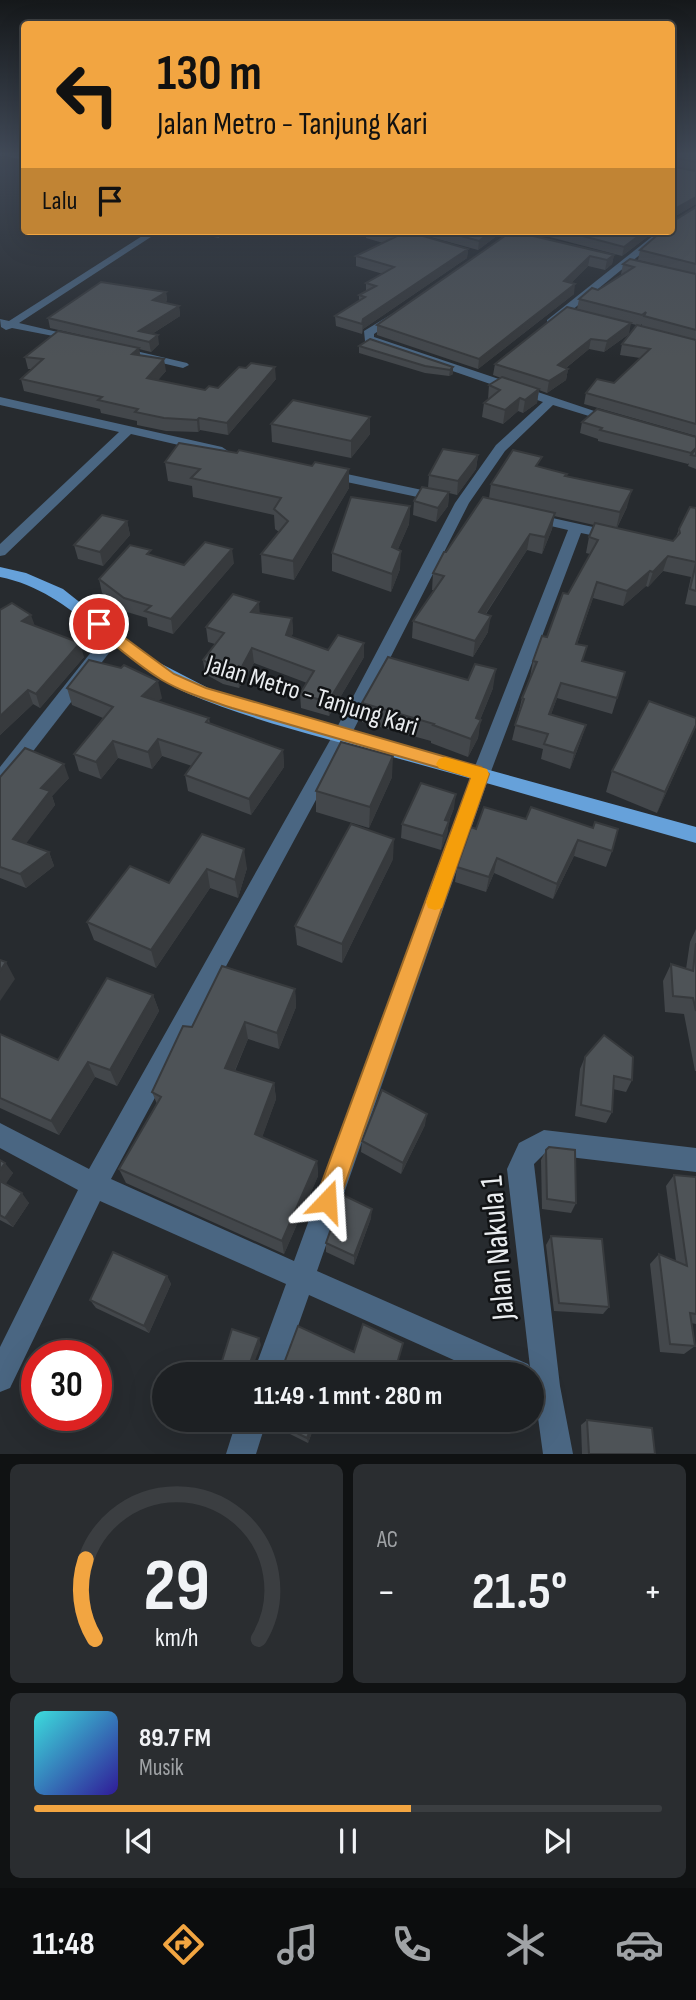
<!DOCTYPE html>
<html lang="id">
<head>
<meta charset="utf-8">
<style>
	:root { --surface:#1d2023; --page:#2a2d30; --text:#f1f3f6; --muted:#a0a3a6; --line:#3b3e41; --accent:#f2a541 }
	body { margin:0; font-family:"Sofia Sans Condensed",sans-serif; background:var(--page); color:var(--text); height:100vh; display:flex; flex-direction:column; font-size:26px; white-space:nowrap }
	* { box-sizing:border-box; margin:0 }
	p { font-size:23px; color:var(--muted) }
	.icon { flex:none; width:38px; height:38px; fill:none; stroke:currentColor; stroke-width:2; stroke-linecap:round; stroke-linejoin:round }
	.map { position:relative; height:1454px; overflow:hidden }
	.side { display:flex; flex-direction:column; gap:10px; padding:10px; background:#101213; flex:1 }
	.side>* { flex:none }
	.banner { position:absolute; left:21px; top:21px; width:654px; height:214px; border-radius:7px; box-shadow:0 7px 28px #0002,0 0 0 2px var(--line); background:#f2a541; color:#111; overflow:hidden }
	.speed { position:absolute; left:21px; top:1340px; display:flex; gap:14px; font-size:35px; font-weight:700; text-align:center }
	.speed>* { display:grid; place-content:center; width:91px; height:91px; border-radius:50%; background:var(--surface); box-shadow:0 7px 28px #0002,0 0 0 2px var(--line); line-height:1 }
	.speed .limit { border:10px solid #d22; background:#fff; color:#111 }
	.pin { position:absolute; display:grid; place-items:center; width:60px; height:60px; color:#fff; margin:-30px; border:4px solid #fff; border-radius:50%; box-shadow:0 2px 7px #0007 }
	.me { position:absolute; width:77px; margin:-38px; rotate:20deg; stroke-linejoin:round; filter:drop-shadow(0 0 5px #0008) }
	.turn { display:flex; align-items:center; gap:24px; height:147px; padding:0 21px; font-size:32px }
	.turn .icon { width:91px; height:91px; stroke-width:2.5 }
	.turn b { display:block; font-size:49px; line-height:60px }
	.then { display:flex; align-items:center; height:66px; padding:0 21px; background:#0003; gap:14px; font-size:26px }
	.big { font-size:52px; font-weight:700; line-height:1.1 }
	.side .card { flex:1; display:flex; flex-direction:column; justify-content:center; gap:10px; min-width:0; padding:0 24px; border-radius:10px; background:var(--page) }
	.side .dial { align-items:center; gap:0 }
	.dial svg { height:182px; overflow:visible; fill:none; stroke:var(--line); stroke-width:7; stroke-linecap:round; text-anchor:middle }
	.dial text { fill:var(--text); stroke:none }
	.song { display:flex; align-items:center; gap:21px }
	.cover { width:84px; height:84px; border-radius:10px; background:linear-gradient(135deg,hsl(180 70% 55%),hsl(250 70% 35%)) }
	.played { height:7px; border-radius:4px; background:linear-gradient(90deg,var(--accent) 60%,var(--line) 60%) }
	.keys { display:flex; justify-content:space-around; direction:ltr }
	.heat { display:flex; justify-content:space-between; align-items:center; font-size:38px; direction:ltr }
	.side .tiles { flex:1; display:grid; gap:10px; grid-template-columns:1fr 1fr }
	.card:last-child { grid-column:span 2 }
	.trip { position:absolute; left:152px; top:1362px; width:392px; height:70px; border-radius:35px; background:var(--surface); box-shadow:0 7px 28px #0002,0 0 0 2px var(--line); font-weight:700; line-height:70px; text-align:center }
	.menu { display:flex; height:112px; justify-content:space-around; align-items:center; background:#0c0d0e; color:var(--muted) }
	.menu .icon { width:49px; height:49px }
	.menu .on { color:var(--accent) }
	.menu b { font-size:32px; color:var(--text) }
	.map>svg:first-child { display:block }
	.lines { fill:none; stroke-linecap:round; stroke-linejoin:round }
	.street { fill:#4a6682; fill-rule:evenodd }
	.primary { fill:#66a1da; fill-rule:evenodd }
	.wall { fill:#43474b }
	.shaded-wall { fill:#373a3d }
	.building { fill:#4e5357; stroke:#373a3d; stroke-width:2 }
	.route { fill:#f2a541; stroke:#9d6b2a; stroke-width:2 }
	.slow { fill:#f59e0b }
	.labels { text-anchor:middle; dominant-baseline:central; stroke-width:5; stroke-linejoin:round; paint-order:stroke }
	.street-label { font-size:26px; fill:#e9ecef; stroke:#111315 }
	.near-street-label { font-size:32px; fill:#e9ecef; stroke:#111315 }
</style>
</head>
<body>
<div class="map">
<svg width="696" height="1454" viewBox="0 0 696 1454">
	<rect width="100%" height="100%" fill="#272b2f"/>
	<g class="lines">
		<!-- street -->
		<g class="street">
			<polygon points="5,154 24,156 24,160 6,156"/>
			<polygon points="150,231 160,231 19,323 79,337 79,341 12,328 6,330 1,327 0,319 9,321"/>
			<polygon points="494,231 509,231 534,239 529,242"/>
			<polygon points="659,231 669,231 555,324 547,324 547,320"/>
			<polygon points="395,312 400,315 399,317 374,334 374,337 621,420 615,424 553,405 505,451 469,503 351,735 111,1179 294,1261 472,774 568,530 525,520 523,517 530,513 620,533 620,539 615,540 581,533 490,774 317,1271 528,1364 530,1367 507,1169 519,1143 544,1130 696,1148 696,1172 544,1154 534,1164 560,1386 573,1454 543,1454 532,1374 485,1374 309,1295 281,1374 253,1374 286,1284 100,1201 10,1388 0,1392 0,1347 78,1190 0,1148 0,1123 89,1169 333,735 455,503 496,445 543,402 365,341 364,331"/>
			<polygon points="119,347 187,363 189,365 183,368 115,352 113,350"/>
			<polygon points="0,397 222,447 228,451 222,455 131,434 5,555 0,556 0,544 119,432 0,405"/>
			<polygon points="328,470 441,494 448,498 441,502 323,477 323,471"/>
			<polygon points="113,631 121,636 119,640 7,785 0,787 0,767 107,632"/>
			<polygon points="237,1419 267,1419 256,1454 226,1454"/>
		</g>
		<!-- primary -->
		<path class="primary" d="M0,567L26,573L63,589L150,658L208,688L308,720L696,827V843C597,815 499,786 400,759C329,739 255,722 187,693C118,663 75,592 0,577Z"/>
	</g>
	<!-- wall -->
	<g class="wall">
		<polygon points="672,154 696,154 696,204 672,218"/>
		<polygon points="696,207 696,436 584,404 586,393 614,383 640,358 620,355 622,344 678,336 642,326 642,324 640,326 577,309 579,299 598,290 622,274 621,274 623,264 692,273 638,260 640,250"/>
		<polygon points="182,231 221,231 219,238"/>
		<polygon points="366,231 406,231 468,249 467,258 363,329 362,334 336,326 335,316 359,301 359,295 366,292 366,283 383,274 356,266 356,256 383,243 366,238"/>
		<polygon points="408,231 498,231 498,235 478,250"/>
		<polygon points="512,231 614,255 612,264 605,270 588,266 571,283 574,294 478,369 377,335 377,325"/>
		<polygon points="527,231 655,231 622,256"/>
		<polygon points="166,292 167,301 164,303 179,306 180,316 152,334 159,344 151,352 139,349 140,355 166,371 158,380 205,390 276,379 228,435 200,430 198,432 166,431 137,425 137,421 101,413 100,409 24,391 21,379 32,369 28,369 25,357 107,341 50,328 48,318"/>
		<polygon points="567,307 629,334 604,352 589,349 566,368 568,369 566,380 547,393 539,390 537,403 523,413 518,411 503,424 482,417 484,403 489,399 488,399 489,385 501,378 493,375 495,364"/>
		<polygon points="359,346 453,367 453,374 449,376 425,373 359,353"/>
		<polygon points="582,422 696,437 696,469 688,466 689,463 688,464 598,441 598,439 580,433"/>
		<polygon points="271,424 370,434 351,458 272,442"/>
		<polygon points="478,455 476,469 457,495 449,493 448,506 436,522 413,515 414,501 428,488 429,475"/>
		<polygon points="165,462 312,466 349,469 349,488 294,580 262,573 261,554 279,532 275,529 274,515 193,497 192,486 168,481"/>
		<polygon points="540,467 566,476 627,507 617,528 673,541 676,537 679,529 696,508 696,606 685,604 691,577 663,571 648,587 646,586 623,606 593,598 577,644 583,661 625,672 612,714 557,698 551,714 586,725 581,740 570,769 541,759 543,749 512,740 522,698 531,677 530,677 533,661 547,637 568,594 590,554 586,553 589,537 594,525 554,516 552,529 542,554 527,550 486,614 488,632 473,657 412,638 413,621 434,590 432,590 433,573 446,552 489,498 491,484"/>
		<polygon points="410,506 409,524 398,549 400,569 391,592 332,571 332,553"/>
		<polygon points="127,521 130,535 103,566 78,559 74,545"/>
		<polygon points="152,556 184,565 234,563 173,634 148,626 147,618 127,612 102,593 99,579"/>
		<polygon points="0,610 35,626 84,657 40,708 33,704 0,735"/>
		<polygon points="260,614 292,618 293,633 291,637 328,650 364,657 329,716 301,708 300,694 307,683 254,663 239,688 223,684 205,674 203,660 215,644 208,642 206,627"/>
		<polygon points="67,688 162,698 158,701 209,718 210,724 283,750 284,767 251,815 188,791 185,775 192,766 162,756 152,769 118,758 101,779 79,771 74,754 103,718 72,705"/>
		<polygon points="493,688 480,720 478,738 468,757 431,743 431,741 362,722 362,703"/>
		<polygon points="690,740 657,813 606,792 612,771"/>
		<polygon points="0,777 69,778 52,796 55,805 25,844 49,852 54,866 26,888 0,878"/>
		<polygon points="392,777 369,828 316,812 316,791"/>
		<polygon points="484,807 612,851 606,867 574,856 553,899 494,873 486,892 455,882 457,867 476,829"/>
		<polygon points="454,808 449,821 447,835 441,850 401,838 402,824"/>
		<polygon points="202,834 247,868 238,898 210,888 156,968 94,940 87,922 169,883"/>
		<polygon points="393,859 342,963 297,945 295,926"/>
		<polygon points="696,929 696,1071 695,1071 684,1014 665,1012 663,981 671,964 686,969 690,942"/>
		<polygon points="295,989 296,1007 279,1049 248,1039 235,1071 274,1083 276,1099 262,1137 317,1161 318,1176 284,1254 126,1183 119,1169 157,1104 152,1092 192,1027"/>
		<polygon points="153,995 159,1011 117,1086 95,1077 59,1135 0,1108 0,1034 58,1060"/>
		<polygon points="585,1057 632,1080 626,1092 613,1089 612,1112 606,1123 575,1116 580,1069"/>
		<polygon points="425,1125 401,1174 361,1152 362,1141"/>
		<polygon points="546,1150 576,1203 571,1213 542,1209 541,1160"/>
		<polygon points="0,1160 13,1173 5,1184 29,1203 13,1227 0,1220"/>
		<polygon points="674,1175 696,1177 696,1324 691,1323 695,1346 684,1354 660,1352 650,1264 659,1254 676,1261 666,1186"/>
		<polygon points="371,1218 354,1265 326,1252 326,1243"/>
		<polygon points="551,1236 609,1307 603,1314 554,1311 546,1245"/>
		<polygon points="167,1276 171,1284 149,1333 96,1308 90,1300"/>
		<polygon points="267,1419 317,1419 308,1443 268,1423"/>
		<polygon points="587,1420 655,1454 582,1454 581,1425"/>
	</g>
	<!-- shaded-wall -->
	<g class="shaded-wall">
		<polygon points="696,197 696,204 672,218 673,210"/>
		<polygon points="492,231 498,231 498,235 478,250 479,241"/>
		<polygon points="645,231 655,231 622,256 624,247"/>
		<polygon points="468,249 467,258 363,329 362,334 363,319"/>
		<polygon points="614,255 612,264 605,270 607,260"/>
		<polygon points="590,256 588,266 563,291 564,281"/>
		<polygon points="575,284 574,294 478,369 479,359"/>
		<polygon points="166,292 167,301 154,309 153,300"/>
		<polygon points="179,306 180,316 141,341 139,331"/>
		<polygon points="631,323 629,334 604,352 607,341"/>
		<polygon points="158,335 159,344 151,352 149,342"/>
		<polygon points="591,339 589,349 556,376 558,365"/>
		<polygon points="139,348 141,360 132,354"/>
		<polygon points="164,359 166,371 149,390 147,378"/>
		<polygon points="275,367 276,379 228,435 227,423"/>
		<polygon points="453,367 453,374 449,376 450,370"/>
		<polygon points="568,369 566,380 547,393 549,381"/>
		<polygon points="539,389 537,403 523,413 525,400"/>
		<polygon points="520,398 518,411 503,424 505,410"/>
		<polygon points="370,417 370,434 351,458 351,441"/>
		<polygon points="199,418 200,430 198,432 197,420"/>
		<polygon points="478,455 476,469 457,495 458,481"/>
		<polygon points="349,469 349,488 294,580 293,561"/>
		<polygon points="632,490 627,507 616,529 620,512"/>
		<polygon points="449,492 448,506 436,522 438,508"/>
		<polygon points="410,506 409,524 391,565 392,547"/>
		<polygon points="555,513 552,529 542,554 545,537"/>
		<polygon points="127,521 130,535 103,566 100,552"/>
		<polygon points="530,534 527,550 476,628 479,612"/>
		<polygon points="232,549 234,563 173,634 171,619"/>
		<polygon points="401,551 400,569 391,592 392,574"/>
		<polygon points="668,556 663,571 648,587 653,572"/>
		<polygon points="650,571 646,586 623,606 627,591"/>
		<polygon points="597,582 593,598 572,659 576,644"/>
		<polygon points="259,602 260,616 251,612"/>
		<polygon points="31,615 36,629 22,621"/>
		<polygon points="491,616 488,632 473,657 475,641"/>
		<polygon points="292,618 293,633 287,649 286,635"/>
		<polygon points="80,643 84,657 40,708 36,694"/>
		<polygon points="364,643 364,657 329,716 328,702"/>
		<polygon points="252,648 254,663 239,688 238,674"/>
		<polygon points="496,669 493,688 477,727 481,720 478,738 468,757 471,739 476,718"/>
		<polygon points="158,681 162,698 146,713 142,696"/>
		<polygon points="561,683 557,698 546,729 549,714"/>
		<polygon points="28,690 33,704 0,735 0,716"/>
		<polygon points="586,725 581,740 570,769 574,753"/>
		<polygon points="696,726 690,740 657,813 665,792"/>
		<polygon points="158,739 162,756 152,769 148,752"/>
		<polygon points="113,741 118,758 101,779 96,762"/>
		<polygon points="283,750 284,767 251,815 249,799"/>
		<polygon points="393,756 392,777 369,828 370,807"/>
		<polygon points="64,764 69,778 52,796 55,805 19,853 13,839 41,788"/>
		<polygon points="456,794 454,808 443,834 445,820"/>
		<polygon points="449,821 447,835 441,850 443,836"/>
		<polygon points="394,839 393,859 342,963 342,944"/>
		<polygon points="578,840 574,856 553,899 557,884"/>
		<polygon points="244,849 247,868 238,898 235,880"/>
		<polygon points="49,852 54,866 26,888 20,874"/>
		<polygon points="497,858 494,873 486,892 489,877"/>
		<polygon points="207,869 210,888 156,968 151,950"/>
		<polygon points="6,962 15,979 0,1001 0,971"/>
		<polygon points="295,989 296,1007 279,1049 277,1033"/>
		<polygon points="153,995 159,1011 117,1086 110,1070"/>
		<polygon points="245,1022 248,1039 229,1084 225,1068"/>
		<polygon points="88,1062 95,1077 59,1135 51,1121"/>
		<polygon points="274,1083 276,1099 258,1149 255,1134"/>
		<polygon points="427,1114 425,1125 401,1174 403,1163"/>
		<polygon points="317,1161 318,1176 284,1254 282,1241"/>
		<polygon points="5,1163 13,1173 3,1188 0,1185 0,1170"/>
		<polygon points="22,1193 29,1203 13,1227 5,1218"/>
		<polygon points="372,1209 371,1218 354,1265 354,1256"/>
		<polygon points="167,1276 171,1284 149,1333 144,1326"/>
		<polygon points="259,1338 261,1345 250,1374 246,1374"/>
		<polygon points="314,1419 317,1419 308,1443 307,1438"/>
	</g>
	<!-- building -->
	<g class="building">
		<polygon points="672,154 696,154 696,162 674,158 672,160"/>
		<polygon points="672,163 673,167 696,171 696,197 673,210 672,217"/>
		<polygon points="696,207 696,264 640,250 662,231 672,231 672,222"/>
		<polygon points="372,231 406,231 468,249 363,319 362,324 335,316 365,297 359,295 376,286 366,283 394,267 356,256 395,237"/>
		<polygon points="443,231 492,231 479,241"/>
		<polygon points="512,231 614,255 607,260 590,256 564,281 575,284 479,359 377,325"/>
		<polygon points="564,231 645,231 624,247"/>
		<polygon points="630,259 696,274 696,330 644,316 646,312 642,315 579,299 592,288 598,290 634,267 623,264"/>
		<polygon points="101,282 166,292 153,300 179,306 139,331 158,335 149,342 48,318"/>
		<polygon points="567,307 631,323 607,341 591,339 558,365 568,369 549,381 495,364"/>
		<polygon points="637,325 696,340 696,424 586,393 597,379 614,383 650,349 622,344"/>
		<polygon points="58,331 139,348 132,354 164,359 147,378 205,390 209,386 218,388 239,367 246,368 251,363 275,367 227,423 199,418 197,420 164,418 135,412 138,409 98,400 102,397 21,379 43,359 25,357"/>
		<polygon points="370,339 453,367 450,370 425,366 359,346"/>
		<polygon points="502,377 539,389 525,400 520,398 505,410 484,403 500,390 489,385"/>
		<polygon points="293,400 370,417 351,441 271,424"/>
		<polygon points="597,409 696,437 696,448 691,453 600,430 602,428 582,422"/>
		<polygon points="179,443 237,453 239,450 312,466 315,462 349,469 293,561 261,554 288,521 274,509 281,498 191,478 200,469 165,462"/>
		<polygon points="443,449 478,455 458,481 429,475"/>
		<polygon points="696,449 696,456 691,455"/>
		<polygon points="513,450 542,457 536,466 567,474 565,476 632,490 620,512 491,484"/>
		<polygon points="422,487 449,492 438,508 414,501"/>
		<polygon points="351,497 410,506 392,547 401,551 392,574 332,553"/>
		<polygon points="483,497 555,513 545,537 530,534 479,612 491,616 475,641 413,621 444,576 433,573 444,552 446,552"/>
		<polygon points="690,507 696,508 696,562 668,556 653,572 650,571 627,591 597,582 576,644 587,646 582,661 625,672 617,698 561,683 549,714 586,725 574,753 544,744 548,734 515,725 524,699 522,698 537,662 533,661 542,636 547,637 563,593 568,594 598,540 589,537 595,523 673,541 680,533 679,529"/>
		<polygon points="102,515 127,521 100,552 74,545"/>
		<polygon points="205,542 232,549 171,619 145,611 151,606 124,598 99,579 130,545 151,550 147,554 184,565"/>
		<polygon points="696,563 696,591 690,589"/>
		<polygon points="233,594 259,602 251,612 292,618 286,635 328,650 338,635 364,643 328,702 300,694 314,671 252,648 238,674 221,670 203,660 224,633 206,627"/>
		<polygon points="12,603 31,615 22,621 80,643 36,694 28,690 0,716 0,610"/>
		<polygon points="388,657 468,680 475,664 496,669 476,718 481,720 471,739 433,725 434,724 362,703"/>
		<polygon points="89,660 121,668 124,665 158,681 142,696 209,718 206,722 283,750 249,799 185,775 201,753 158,739 148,752 113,741 96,762 74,754 113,707 67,688"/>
		<polygon points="649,701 696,718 696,725 665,792 612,771"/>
		<polygon points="341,742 393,756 370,807 316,791"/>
		<polygon points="25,748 64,764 41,788 50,791 13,839 49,852 20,874 0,867 0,777"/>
		<polygon points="421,783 456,794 445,820 449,821 443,836 402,824"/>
		<polygon points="484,807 526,819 531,807 593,828 595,822 618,829 612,851 578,840 557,884 497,858 489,877 457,867 471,827 476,829"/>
		<polygon points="351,824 394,839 342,944 295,926"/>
		<polygon points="202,834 244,849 235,880 207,869 151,950 87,922 130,866 169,883"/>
		<polygon points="696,943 696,1011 693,998 673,996 671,964 693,971"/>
		<polygon points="0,960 6,962 0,971"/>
		<polygon points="222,966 295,989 277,1033 245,1022 225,1068 274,1083 255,1134 317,1161 282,1241 119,1169 161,1097 152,1092 183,1026 192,1027"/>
		<polygon points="107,978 153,995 110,1070 88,1062 51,1121 0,1098 0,1034 58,1060"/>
		<polygon points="604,1035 633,1057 632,1080 614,1076 612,1112 581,1105 585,1057"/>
		<polygon points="382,1090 427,1114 403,1163 362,1141"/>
		<polygon points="549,1147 575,1150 576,1203 547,1199 546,1150"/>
		<polygon points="0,1160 5,1163 0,1170"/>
		<polygon points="674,1175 696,1177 696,1314 690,1313 695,1346 670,1344 659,1254 687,1266"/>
		<polygon points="0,1181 22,1193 5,1218 0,1215"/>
		<polygon points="343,1195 372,1209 354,1256 326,1243"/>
		<polygon points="551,1236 602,1239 609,1307 559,1303"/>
		<polygon points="113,1252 167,1276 144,1326 90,1300"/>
		<polygon points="363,1324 403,1343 394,1374 280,1374 298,1326 354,1352"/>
		<polygon points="232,1329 259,1338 246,1374 218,1374"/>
		<polygon points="268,1419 314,1419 307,1438"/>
		<polygon points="587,1420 652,1428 655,1454 589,1454"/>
	</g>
	<!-- sky -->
	<linearGradient id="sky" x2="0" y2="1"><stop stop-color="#15181a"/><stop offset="0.43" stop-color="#414a58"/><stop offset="1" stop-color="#414a58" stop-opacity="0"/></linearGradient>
	<rect width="696" height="358" fill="url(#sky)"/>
	<!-- route -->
	<path class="route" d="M99,619L174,674L206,688L481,767L489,774L339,1201L335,1210L327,1213L319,1210L315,1201L471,777L232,708C209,700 184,693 162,680C137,665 116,646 93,627V620Z"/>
	<!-- slow -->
	<polygon class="slow" points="445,757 487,769 489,774 444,902 442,908 435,910 428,908 426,902 471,778 439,768 436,764 439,759"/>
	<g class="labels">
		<!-- street labels -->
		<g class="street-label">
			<text transform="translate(312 696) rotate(17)">Jalan Metro - Tanjung Kari</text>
		</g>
		<!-- near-street labels -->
		<g class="near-street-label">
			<text transform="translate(498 1248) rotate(-95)">Jalan Nakula 1</text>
		</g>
	</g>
</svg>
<div class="speed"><div class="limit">30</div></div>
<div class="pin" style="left:99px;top:624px;background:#d93025"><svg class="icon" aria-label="arrive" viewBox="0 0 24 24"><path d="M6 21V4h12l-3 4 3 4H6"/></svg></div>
<svg class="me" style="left:327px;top:1201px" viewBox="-20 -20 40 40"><path d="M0-17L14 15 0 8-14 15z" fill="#f2a541" stroke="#fff" stroke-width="4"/></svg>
<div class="trip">11:49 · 1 mnt · 280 m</div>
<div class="banner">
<div class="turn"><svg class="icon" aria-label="left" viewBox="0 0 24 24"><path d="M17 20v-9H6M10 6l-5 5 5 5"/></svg><div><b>130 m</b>Jalan Metro - Tanjung Kari</div></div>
<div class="then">Lalu<svg class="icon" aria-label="arrive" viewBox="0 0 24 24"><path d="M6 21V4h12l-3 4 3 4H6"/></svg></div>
</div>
</div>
<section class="side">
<div class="tiles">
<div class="card dial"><svg viewBox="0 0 100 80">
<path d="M14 69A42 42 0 1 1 86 69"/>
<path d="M14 69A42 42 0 0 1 10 34" stroke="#f2a541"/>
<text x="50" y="56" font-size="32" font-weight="700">29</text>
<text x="50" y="72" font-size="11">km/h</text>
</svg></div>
<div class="card"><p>AC</p>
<div class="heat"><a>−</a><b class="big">21.5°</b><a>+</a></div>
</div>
<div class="card">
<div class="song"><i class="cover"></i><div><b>89.7 FM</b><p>Musik</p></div></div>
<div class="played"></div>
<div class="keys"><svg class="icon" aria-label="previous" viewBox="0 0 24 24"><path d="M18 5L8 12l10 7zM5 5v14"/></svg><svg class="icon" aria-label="pause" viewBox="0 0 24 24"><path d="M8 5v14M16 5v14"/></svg><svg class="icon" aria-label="next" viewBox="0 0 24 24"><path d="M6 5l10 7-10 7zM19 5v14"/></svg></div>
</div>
</div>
</section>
<nav class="menu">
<b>11:48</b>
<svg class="icon on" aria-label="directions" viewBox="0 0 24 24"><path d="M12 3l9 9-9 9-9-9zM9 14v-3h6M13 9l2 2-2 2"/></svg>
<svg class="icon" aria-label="music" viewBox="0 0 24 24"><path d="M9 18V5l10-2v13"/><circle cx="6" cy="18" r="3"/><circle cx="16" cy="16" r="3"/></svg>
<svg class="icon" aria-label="phone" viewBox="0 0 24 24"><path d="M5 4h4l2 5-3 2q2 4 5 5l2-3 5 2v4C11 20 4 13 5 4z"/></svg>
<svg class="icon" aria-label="climate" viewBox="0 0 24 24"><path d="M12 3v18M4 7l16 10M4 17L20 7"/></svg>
<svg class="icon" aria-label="car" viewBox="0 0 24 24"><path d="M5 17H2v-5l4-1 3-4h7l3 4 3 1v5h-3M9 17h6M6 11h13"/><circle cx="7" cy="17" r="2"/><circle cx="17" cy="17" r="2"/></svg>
</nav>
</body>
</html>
